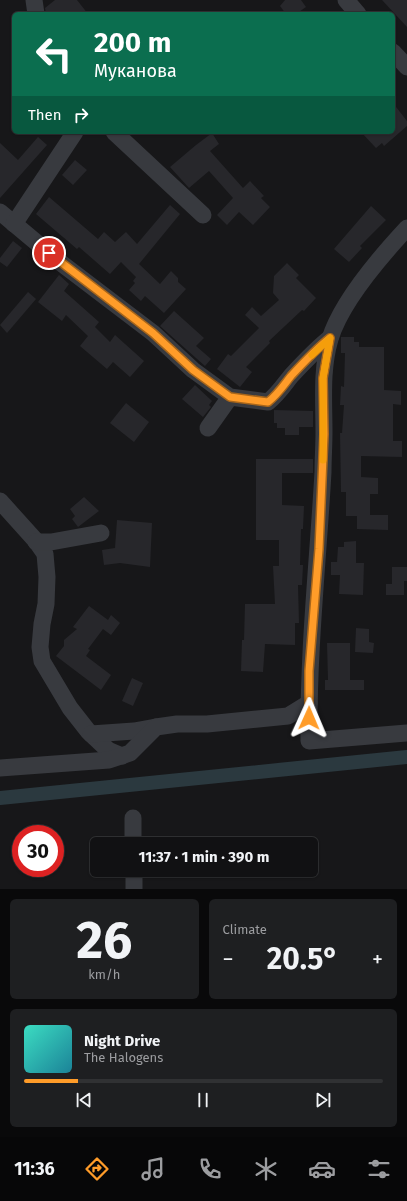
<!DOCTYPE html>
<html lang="en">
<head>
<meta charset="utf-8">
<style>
	:root { --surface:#111113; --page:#1e1f21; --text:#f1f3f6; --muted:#9c9da0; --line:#303133; --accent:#ff9c29 }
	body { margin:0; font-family:"Fira Sans",sans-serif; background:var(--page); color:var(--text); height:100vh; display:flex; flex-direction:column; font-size:15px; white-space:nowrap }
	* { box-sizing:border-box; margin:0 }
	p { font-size:13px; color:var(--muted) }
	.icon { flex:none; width:22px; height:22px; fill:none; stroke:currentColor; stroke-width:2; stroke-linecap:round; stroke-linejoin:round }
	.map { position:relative; height:889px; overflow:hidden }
	.panel { display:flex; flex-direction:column; gap:10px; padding:10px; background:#09090a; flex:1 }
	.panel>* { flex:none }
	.banner { position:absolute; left:12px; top:12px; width:383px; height:122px; border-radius:6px; box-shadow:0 1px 3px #0004,0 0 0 1px var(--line); background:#0b6e4f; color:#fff; overflow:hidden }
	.speed { position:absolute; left:12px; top:825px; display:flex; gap:8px; font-size:20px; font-weight:700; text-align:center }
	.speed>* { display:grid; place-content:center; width:52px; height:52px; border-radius:50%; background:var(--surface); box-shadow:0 1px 3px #0004,0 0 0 1px var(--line); line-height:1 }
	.speed .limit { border:6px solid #d22; background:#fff; color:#111 }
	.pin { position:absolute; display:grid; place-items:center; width:34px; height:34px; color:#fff; margin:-17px; border:2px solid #fff; border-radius:50%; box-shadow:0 1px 4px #0007 }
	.me { position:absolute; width:44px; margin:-22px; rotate:1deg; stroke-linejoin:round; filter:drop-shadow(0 0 3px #0008) }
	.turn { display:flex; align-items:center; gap:14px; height:84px; padding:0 16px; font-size:18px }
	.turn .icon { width:52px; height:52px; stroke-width:2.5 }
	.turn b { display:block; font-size:28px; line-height:34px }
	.then { display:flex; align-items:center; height:38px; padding:0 16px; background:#0003; gap:8px; font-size:15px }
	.big { font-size:30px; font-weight:700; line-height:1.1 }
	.panel .card { flex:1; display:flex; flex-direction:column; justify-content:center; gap:6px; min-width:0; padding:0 14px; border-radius:6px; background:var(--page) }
	.panel .dial { align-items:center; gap:0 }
	.dial b { font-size:52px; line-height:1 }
	.song { display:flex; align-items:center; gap:12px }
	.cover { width:48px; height:48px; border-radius:6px; background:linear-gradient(135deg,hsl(170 70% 55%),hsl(190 70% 35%)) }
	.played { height:4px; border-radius:2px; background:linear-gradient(90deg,var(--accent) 15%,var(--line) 15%) }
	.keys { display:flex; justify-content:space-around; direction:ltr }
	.heat { display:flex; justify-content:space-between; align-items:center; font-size:22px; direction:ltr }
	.panel .tiles { flex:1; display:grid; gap:10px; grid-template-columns:1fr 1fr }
	.card:last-child { grid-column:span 2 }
	.trip { position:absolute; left:90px; top:837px; width:228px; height:40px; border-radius:6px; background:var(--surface); box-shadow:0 1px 3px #0004,0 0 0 1px var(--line); font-weight:700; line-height:40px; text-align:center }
	.tabs { display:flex; height:64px; justify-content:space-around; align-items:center; background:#070708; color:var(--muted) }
	.tabs .icon { width:28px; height:28px }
	.tabs .active { color:var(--accent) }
	.tabs b { font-size:18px; color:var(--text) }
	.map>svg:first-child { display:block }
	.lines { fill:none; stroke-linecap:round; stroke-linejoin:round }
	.canal { stroke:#2b393f; stroke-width:14 }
	.building { fill:#27272b }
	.minor { stroke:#383a3f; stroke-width:17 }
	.route-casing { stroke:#a6651b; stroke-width:10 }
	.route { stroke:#ff9c29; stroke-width:7 }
	.slow { stroke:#f59e0b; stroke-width:7 }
</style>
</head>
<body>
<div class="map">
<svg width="407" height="889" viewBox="0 0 407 889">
	<rect width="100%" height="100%" fill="#171719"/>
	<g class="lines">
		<!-- canal -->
		<polyline class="canal" points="0,798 407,757"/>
	</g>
	<!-- building -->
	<g class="building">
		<polygon points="55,0 77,0 88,14 46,14 45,8"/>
		<polygon points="285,0 301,0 306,7 296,14 286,14 280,6"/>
		<polygon points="382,0 407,0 407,27 394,13"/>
		<polygon points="393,103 407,121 407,126 384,146 382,143 376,148 361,132 393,132"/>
		<polygon points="212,133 219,144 210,151 243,188 250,181 264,196 261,198 270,207 253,225 239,212 227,225 217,215 233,198 209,171 189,188 170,167 196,145"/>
		<polygon points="38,137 47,145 0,198 0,143 18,160"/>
		<polygon points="75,160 87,170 73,185 62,175"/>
		<polygon points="49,197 98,239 104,232 115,242 126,232 137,244 170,205 180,214 139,264 160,284 171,271 178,278 178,282 186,289 164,313 145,296 141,301 129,290 135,283 133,281 136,277 121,262 110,274 79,247 77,249 36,214"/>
		<polygon points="371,206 386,220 360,246 362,248 349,262 334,249"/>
		<polygon points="13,241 22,248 7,267 0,262 0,258"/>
		<polygon points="287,263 299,275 296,278 316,298 304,311 302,310 269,341 270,343 246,367 252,372 240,387 217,369 228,354 231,356 259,328 245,315 252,307 261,316 279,300 273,293 274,276"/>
		<polygon points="59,275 69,284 64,291 99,322 95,327 110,342 115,335 144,361 130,377 113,362 107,369 80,346 88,336 66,315 62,321 38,302"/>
		<polygon points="28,292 36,299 7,333 0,325"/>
		<polygon points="174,311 204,338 196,346 211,359 205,366 160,326"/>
		<polygon points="341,337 354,337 354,342 359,342 359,347 384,347 384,390 401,391 401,405 393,404 393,441 402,441 402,457 361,456 361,477 378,478 378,494 370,494 370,515 388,515 388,530 357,529 357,516 346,516 346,492 341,492 340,433 342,433 344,405 340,405 341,386 344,387 345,353 341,353"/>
		<polygon points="195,385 212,401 209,405 211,407 203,417 182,399"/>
		<polygon points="126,403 149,422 134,442 110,423"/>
		<polygon points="274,410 313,411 313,427 299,427 299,435 285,435 285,428 277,428 277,423 274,423"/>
		<polygon points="256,459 313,459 313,473 282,473 282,505 304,506 303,529 301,529 300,565 303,565 302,585 298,585 299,623 295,623 295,645 265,644 263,672 241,671 242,640 244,640 245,604 275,604 273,566 279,566 279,540 256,540"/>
		<polygon points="84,497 99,511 78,527 72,519 75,516 70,509"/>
		<polygon points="117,520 152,523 150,567 120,563 104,565 102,550 115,548"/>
		<polygon points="356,541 356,563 364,563 363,595 339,594 340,575 331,575 331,562 337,562 338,547 344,547 344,542"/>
		<polygon points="392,567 407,567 407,581 404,581 404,595 386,595 386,584 392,584"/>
		<polygon points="89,606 108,620 111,615 120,623 111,635 103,629 88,649 90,650 86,656 111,675 101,690 56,656 64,646 64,640 77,629 73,627"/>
		<polygon points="356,628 369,629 369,642 374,643 373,653 355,652"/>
		<polygon points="327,643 350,643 350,680 364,680 364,690 325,690 325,680 328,680"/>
		<polygon points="132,678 143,683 133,706 122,701"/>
	</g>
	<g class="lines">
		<!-- minor -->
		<g class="minor">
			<polyline points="34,0 36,14"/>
			<polyline points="346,0 358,14"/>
			<polyline points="393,52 407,67"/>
			<polyline points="114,132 203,215"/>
			<path d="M0,212L61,263L153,333L193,370L230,397L268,402C278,394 283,386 291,376C303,363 316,349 330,338"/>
			<polyline points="14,224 75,132"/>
			<path d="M407,228C381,256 341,302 330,339C321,370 324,401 324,432C324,445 323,459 323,472C318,561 308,651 309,741L407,733"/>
			<polyline points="208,428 230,397"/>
			<polyline points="0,501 36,541 45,554 47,577 46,604 42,624 40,647 42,661 70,708 88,731 108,750 122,756"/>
			<polyline points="36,542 51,542 101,533"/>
			<polyline points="91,734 134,731 156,727"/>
			<polyline points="0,768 109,760 130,753 156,727 177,724 207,724 288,716 309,703"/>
			<polyline points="133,818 133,844"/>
			<polyline points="134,870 134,889"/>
		</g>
	</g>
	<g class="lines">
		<defs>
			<path id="route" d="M49,253L153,333L193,370L230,397L268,402C278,394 283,386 291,376C303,363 316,349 330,338L323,378L324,434L319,549L309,671V718"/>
		</defs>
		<!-- route casing -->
		<use href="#route" class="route-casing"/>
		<!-- route -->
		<use href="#route" class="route"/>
		<!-- slow -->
		<polyline class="slow" points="312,355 330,338 323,378 323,460"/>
	</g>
</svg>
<div class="speed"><div class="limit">30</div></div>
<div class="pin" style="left:49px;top:253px;background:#d93025"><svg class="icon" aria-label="arrive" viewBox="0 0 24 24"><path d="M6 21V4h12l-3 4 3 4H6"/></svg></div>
<svg class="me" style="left:309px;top:718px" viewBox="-20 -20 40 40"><path d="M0-17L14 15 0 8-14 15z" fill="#ff9c29" stroke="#fff" stroke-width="4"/></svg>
<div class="trip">11:37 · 1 min · 390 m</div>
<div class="banner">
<div class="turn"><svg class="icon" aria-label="left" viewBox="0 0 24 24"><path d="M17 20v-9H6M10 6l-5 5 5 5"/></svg><div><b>200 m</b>Муканова</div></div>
<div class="then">Then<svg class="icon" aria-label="right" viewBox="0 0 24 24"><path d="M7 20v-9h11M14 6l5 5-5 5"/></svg></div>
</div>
</div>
<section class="panel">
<div class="tiles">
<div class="card dial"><b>26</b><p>km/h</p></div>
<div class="card"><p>Climate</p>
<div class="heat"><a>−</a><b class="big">20.5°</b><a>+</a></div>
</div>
<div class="card">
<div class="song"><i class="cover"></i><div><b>Night Drive</b><p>The Halogens</p></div></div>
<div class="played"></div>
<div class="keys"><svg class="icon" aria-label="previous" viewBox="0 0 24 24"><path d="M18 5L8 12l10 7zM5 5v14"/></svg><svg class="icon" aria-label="pause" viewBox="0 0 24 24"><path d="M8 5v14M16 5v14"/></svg><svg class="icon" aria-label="next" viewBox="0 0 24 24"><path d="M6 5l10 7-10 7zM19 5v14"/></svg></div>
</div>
</div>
</section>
<nav class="tabs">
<b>11:36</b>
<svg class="icon active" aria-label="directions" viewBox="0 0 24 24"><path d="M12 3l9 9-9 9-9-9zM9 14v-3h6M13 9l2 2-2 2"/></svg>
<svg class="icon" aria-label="music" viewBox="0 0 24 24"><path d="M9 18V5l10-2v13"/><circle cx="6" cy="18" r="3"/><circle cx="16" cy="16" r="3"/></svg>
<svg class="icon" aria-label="phone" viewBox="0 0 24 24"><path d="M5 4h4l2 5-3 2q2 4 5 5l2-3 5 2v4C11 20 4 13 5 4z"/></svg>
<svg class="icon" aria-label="climate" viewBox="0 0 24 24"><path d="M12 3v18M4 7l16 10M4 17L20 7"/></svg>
<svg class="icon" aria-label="car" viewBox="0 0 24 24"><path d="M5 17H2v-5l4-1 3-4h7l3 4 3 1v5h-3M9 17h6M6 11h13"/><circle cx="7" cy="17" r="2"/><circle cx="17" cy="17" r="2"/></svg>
<svg class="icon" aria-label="filters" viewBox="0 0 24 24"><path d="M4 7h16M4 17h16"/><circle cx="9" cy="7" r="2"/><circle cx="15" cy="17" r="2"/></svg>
</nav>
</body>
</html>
